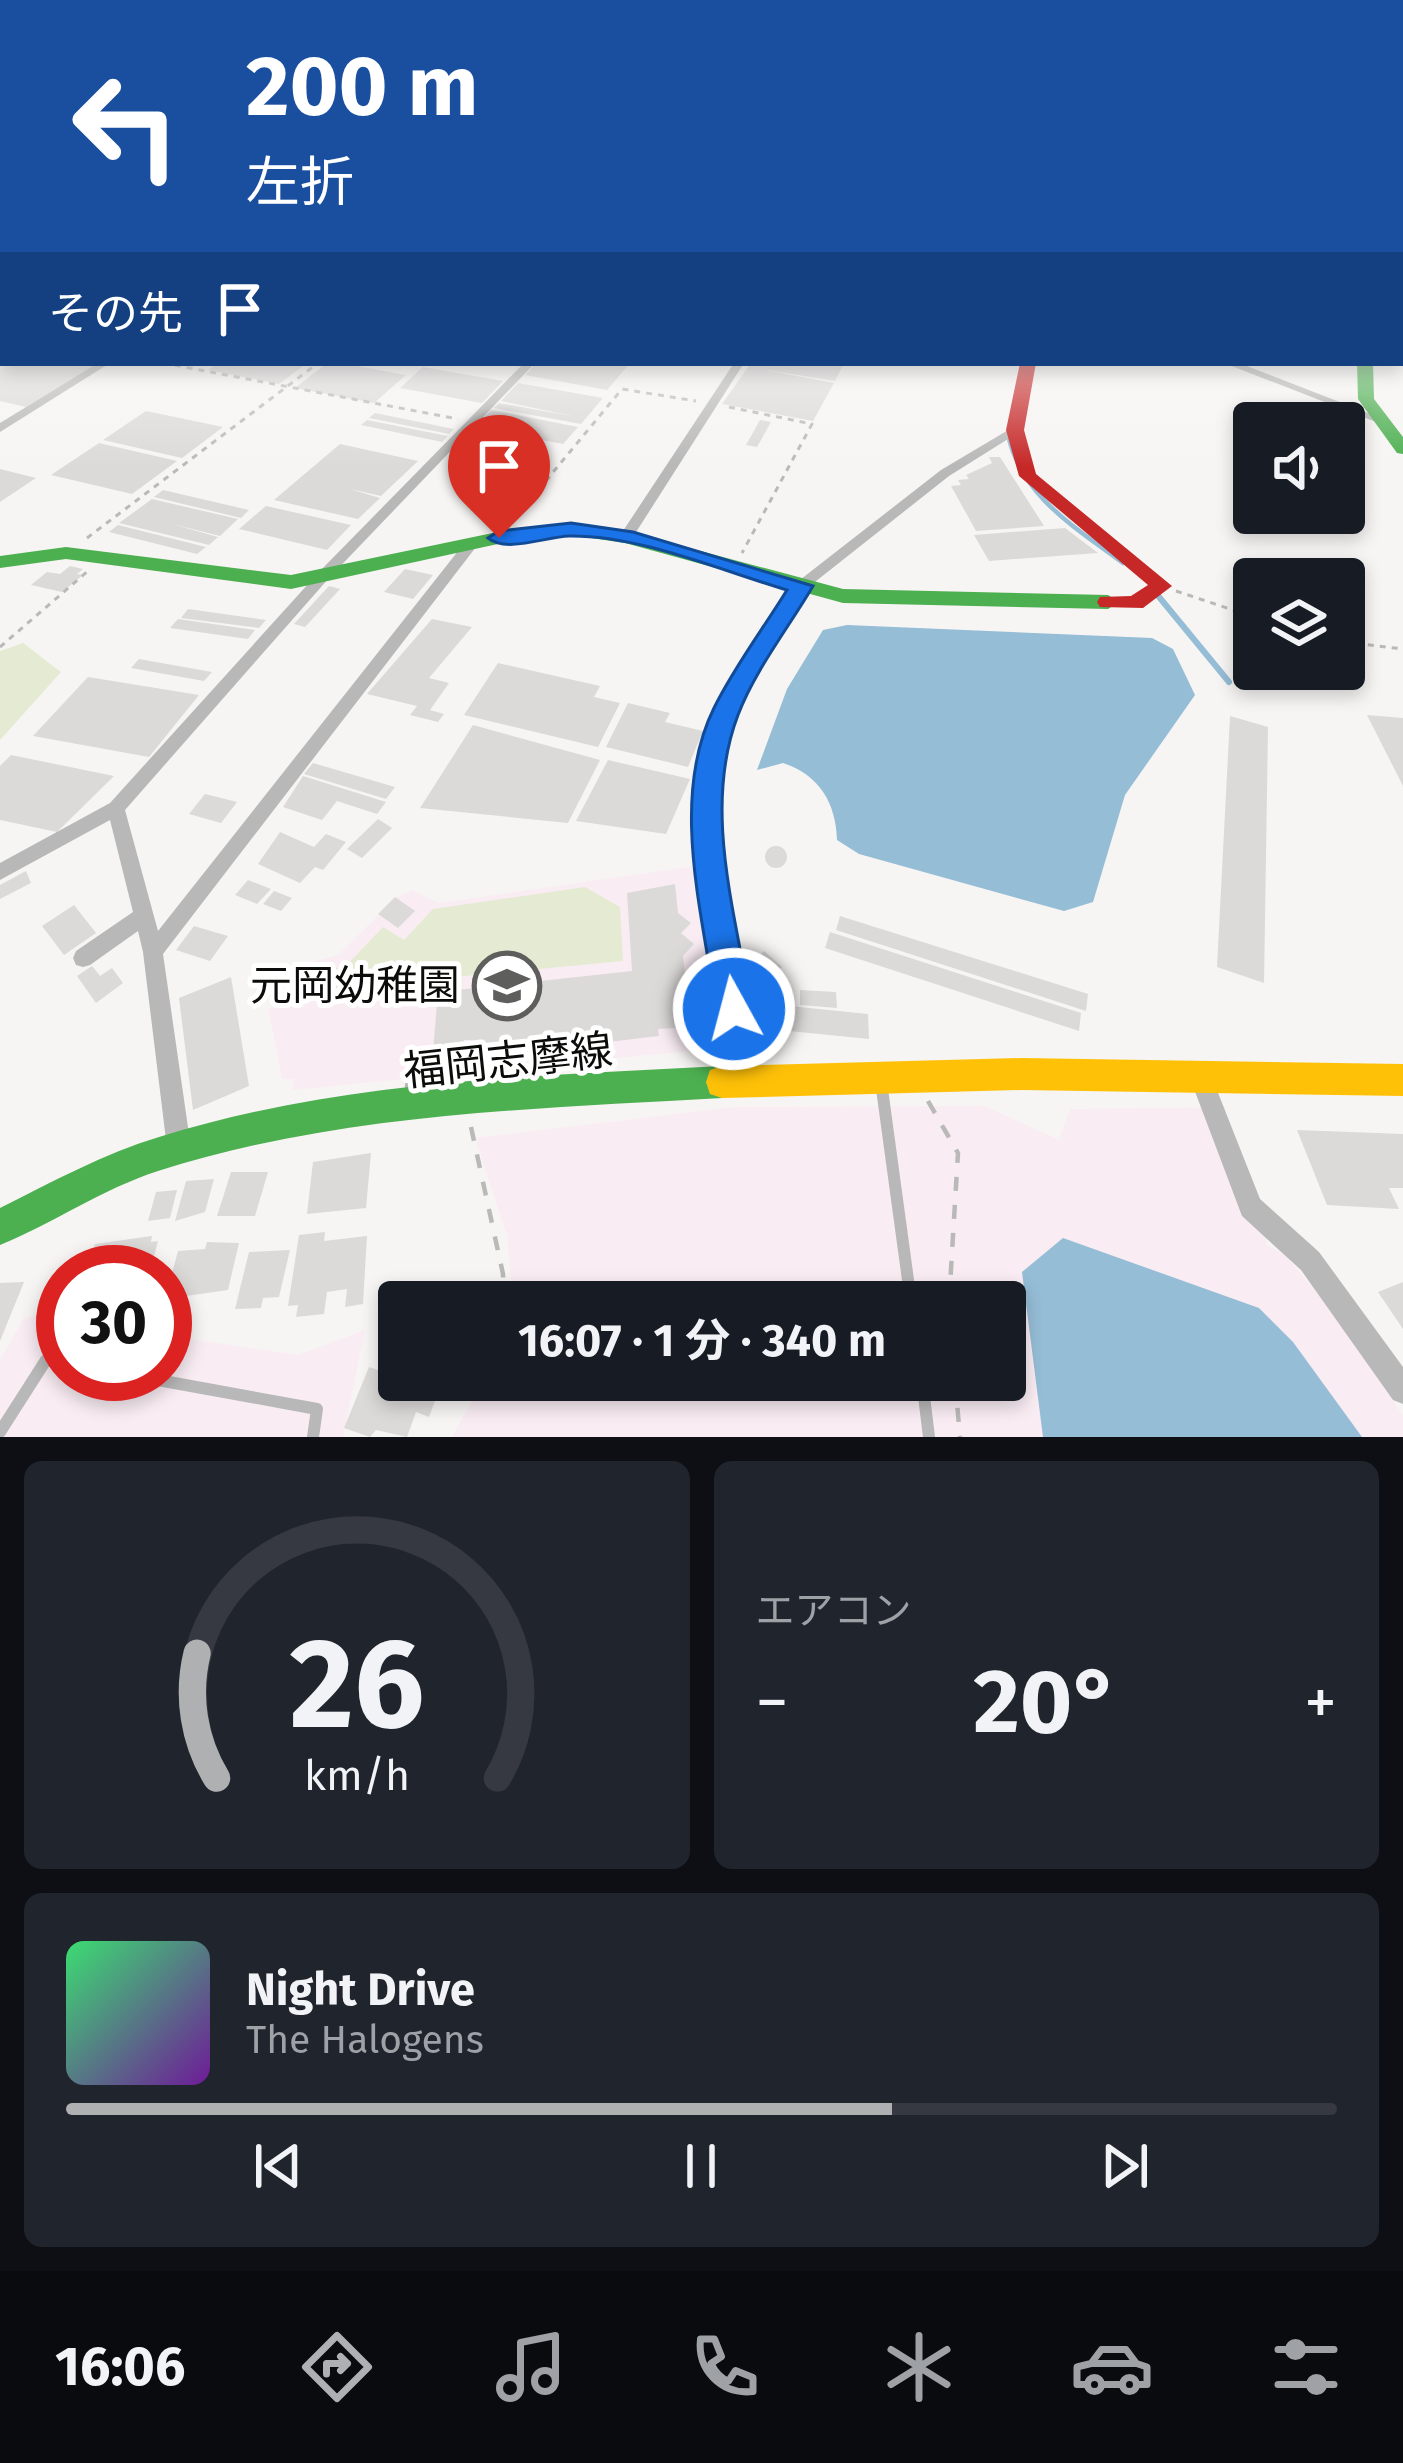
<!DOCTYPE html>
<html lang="ja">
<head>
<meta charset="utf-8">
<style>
	:root { --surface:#171b24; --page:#20242c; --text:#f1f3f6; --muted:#9ea1a6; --line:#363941; --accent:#afb0b1 }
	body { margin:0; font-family:"Fira Sans","Noto Sans JP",sans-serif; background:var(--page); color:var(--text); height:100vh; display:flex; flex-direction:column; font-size:45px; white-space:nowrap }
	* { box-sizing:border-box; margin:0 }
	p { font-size:39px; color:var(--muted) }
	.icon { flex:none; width:66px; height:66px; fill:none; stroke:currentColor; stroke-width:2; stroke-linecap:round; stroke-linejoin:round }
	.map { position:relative; height:1437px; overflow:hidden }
	.drawer { display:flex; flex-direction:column; gap:24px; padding:24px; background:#0d0f14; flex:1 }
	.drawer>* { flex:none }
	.top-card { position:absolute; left:0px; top:0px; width:1404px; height:366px; box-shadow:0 6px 18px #0003; background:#1a4fa0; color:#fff; overflow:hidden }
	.tools { position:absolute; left:1233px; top:402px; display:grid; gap:24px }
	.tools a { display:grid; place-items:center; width:132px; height:132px; border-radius:12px; background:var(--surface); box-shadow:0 6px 18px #0003; font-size:60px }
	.speed { position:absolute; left:36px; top:1245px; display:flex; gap:24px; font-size:60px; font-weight:700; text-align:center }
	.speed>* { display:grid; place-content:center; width:156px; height:156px; border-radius:50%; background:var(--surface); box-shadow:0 6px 18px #0003; line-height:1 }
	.speed .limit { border:18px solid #d22; background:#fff; color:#111 }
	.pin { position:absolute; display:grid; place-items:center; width:102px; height:102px; color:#fff; margin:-123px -51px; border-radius:50% 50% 50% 0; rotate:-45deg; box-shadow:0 0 12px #0007 }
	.pin .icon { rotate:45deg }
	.me { position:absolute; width:132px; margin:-66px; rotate:353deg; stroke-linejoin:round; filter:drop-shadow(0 0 9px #0008) }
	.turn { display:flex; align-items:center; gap:42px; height:252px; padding:0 48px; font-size:54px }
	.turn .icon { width:156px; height:156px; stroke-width:2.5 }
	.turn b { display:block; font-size:84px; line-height:102px }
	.then { display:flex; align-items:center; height:114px; padding:0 48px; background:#0003; gap:24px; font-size:45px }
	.big { font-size:90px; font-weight:700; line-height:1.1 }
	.drawer .card { flex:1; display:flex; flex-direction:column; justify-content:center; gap:18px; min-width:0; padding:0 42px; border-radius:18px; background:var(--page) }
	.drawer .dial { align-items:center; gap:0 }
	.dial svg { height:312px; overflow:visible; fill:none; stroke:var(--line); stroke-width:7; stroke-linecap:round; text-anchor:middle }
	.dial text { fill:var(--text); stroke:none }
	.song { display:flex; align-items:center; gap:36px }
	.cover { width:144px; height:144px; border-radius:18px; background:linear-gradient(135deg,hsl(140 70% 55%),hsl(280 70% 35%)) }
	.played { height:12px; border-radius:6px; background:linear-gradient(90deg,var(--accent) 65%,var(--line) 65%) }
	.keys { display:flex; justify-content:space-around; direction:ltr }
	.heat { display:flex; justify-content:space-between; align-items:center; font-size:66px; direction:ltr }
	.drawer .tiles { flex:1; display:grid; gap:24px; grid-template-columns:1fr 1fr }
	.card:last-child { grid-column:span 2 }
	.trip { position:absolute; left:378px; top:1281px; width:648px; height:120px; border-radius:12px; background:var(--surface); box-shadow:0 6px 18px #0003; font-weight:700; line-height:120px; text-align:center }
	.tabs { display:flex; height:192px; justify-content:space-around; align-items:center; background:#090b0e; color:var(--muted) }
	.tabs .icon { width:84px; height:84px }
	.tabs .on { color:var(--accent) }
	.tabs b { font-size:54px; color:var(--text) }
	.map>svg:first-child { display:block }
	.education { fill:#f9ecf3 }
	.green { fill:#e5ebd3 }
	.water { fill:#95bdd6 }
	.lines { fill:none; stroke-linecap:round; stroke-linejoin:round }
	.stream-far1 { stroke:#95bdd6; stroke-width:4.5 }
	.stream { stroke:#95bdd6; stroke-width:6 }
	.building { fill:#dcdad9 }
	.path-far1 { stroke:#b9b9b8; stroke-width:3; stroke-dasharray:6 6; stroke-linecap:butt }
	.path { stroke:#b9b9b8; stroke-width:4.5; stroke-dasharray:14 14; stroke-linecap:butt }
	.lane-far1 { stroke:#b7b8b7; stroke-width:9 }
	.lane { stroke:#b7b8b7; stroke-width:12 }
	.street { fill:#b7b8b7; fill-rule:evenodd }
	.fast { fill:#4caf50; fill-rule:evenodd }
	.slow { fill:#ffc107; fill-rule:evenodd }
	.jam { fill:#c62828; fill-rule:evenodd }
	.route { fill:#1a73e8; stroke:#114b97; stroke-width:3 }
	.labels { text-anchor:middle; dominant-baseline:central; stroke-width:10; stroke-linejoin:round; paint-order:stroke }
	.near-poi-label { font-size:42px; fill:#0c0c0a; stroke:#fff; text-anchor:end }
	.near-street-label { font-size:42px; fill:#0c0c0a; stroke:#fff }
</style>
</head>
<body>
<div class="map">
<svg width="1403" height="1437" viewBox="0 0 1403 1437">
	<rect width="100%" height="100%" fill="#f7f5f3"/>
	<!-- education -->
	<g class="education">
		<polygon points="702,865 723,1009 709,1049 293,1090 293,1079 282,1079 268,1008 289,1006 296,966 338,955 396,898 412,890 439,903"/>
		<polygon points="985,1106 1059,1140 1070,1109 1226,1107 1221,1115 1248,1190 1270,1214 1266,1244 1287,1257 1309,1284 1316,1281 1403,1416 1403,1437 452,1437 483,1380 1005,1380 1005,1302 513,1302 507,1236 475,1138 733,1107"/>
		<polygon points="63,1311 63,1374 165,1374 165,1335 298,1355 365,1330 343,1437 0,1437 0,1360 24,1318"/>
	</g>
	<!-- green -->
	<g class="green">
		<polygon points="23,643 61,672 0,740 0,651"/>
		<polygon points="585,887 620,907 623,961 318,990 322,969 345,967 383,927 404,940 433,909"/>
	</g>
	<!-- water -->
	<g class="water">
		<path d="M847,625L1152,638L1173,649L1195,695L1125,795L1093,902L1064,911L859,854L837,840C836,804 820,775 783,763L757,770L787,689L823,630Z"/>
		<polygon points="1063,1238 1259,1308 1293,1342 1362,1437 1043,1437 1022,1272"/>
	</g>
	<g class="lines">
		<!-- stream-far1 -->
		<path class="stream-far1" d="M1008,435C1022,497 1075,527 1123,563"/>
		<!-- stream -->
		<polyline class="stream" points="1155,592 1229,682"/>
	</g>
	<!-- building -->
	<g class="building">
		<polygon points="6,363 99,363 26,407 0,401 0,367"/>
		<polygon points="218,363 276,364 307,363 279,384 208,370"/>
		<polygon points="327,363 340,363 406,375 374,403 295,388"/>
		<polygon points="537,363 630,363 607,390 525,375"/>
		<polygon points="751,363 844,363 835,381 760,369 834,383 813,421 722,404"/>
		<polygon points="423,367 503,381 482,403 400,388"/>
		<polygon points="518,383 603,398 581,424 494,408 499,403 577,417 501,401"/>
		<polygon points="491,410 578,427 563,444 475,427"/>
		<polygon points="146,411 223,427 182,458 103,440"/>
		<polygon points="375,413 454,429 449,434 369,418"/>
		<polygon points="367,420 448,436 442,442 361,425"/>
		<polygon points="760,420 771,422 757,447 746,445"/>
		<polygon points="99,443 177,461 132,494 51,475"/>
		<polygon points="340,444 418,461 381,496 350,489 380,498 358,519 274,500"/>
		<polygon points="989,457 1000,457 1044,526 976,531 951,486 961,485 958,480 969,479 966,475 992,463"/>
		<polygon points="0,469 36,478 0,502"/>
		<polygon points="163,490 249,510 241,518 154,497"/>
		<polygon points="152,499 238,519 220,536 172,524 218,537 209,545 119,523"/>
		<polygon points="266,506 351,525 327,550 239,529"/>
		<polygon points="118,525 206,547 197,554 109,532"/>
		<polygon points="1065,528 1098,553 989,561 974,535"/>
		<polygon points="70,566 83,569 77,574 83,575 62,592 31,585 47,572 60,574"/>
		<polygon points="405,569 433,575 413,599 384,592"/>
		<polygon points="329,586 340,589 305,627 294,624"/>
		<polygon points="188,609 266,620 259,628 181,618"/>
		<polygon points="178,619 255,630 248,639 170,628"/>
		<polygon points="432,619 472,627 429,678 449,683 430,710 444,714 438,722 410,715 417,706 367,694"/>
		<polygon points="139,659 212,672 204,681 131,668"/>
		<polygon points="498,663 600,686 594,697 620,703 598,747 464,715"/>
		<polygon points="88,677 199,695 149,757 33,736"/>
		<polygon points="628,703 670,713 665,722 703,731 688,767 606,747"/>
		<polygon points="1367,715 1403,718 1403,786"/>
		<polygon points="1230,716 1268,727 1264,983 1217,967"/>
		<polygon points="473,725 600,760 568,823 420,808"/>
		<polygon points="11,755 114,776 57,832 0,820 0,766"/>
		<polygon points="608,760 690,779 666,834 576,821"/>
		<polygon points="313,763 395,787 386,799 304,774"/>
		<polygon points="303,776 386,802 377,814 337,801 322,820 283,807"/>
		<polygon points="205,794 237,802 221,823 189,814"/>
		<polygon points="378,819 392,828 362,858 347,849"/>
		<polygon points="280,832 314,847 326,834 346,842 323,870 315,867 300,883 258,864"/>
		<circle cx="776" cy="857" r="11"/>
		<polygon points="26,871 31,883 0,899 0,885"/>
		<polygon points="248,880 271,889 257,904 235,895"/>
		<polygon points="675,884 678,913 691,923 681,933 694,944 683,956 686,984 705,987 708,1015 675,1018 676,1028 658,1029 659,1036 591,1044 591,1050 469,1060 471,1040 464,1040 463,1060 432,1063 438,992 632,971 627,893"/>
		<polygon points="274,891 292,898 281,911 263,904"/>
		<polygon points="395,897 415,911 398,928 378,914"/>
		<polygon points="74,905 96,933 64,955 42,926"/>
		<polygon points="840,916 1088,994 1086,1011 836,930"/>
		<polygon points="194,926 228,936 210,961 176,950"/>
		<polygon points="830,932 1081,1013 1079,1031 825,948"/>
		<polygon points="764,951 782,967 767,981 750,965"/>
		<polygon points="92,966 100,976 112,968 123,983 96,1003 77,976"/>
		<polygon points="313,966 309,992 293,994 297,968"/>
		<polygon points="231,977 249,1086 193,1110 179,998"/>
		<polygon points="800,990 836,992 837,1008 800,1005"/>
		<polygon points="780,1005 868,1014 869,1039 779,1030"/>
		<polygon points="1297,1130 1403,1134 1403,1188 1389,1188 1399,1209 1327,1205"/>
		<polygon points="371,1153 366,1208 307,1214 313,1162"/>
		<polygon points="231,1172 268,1172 255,1216 217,1216"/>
		<polygon points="214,1179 205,1212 175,1221 186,1181"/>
		<polygon points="177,1190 170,1218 148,1221 156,1192"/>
		<polygon points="325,1232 324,1241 367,1236 363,1304 345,1307 347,1289 327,1292 324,1314 296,1317 298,1305 288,1306 299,1235"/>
		<polygon points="152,1236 151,1242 158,1241 150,1272 87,1272 95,1244"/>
		<polygon points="207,1242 239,1243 228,1290 165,1299 178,1251 205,1249"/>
		<polygon points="290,1250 279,1297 263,1298 261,1308 235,1309 249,1252"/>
		<polygon points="24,1282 0,1341 0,1283"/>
		<polygon points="1403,1282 1403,1329 1378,1292"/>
		<polygon points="369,1367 439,1390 429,1417 416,1412 407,1437 376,1430 370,1437 344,1428"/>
	</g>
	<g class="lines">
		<!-- path-far1 -->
		<g class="path-far1">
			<polyline points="163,363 458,419"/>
			<polyline points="729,407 812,424 742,553"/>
			<polyline points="515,518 622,389 696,401"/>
			<polyline points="87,538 318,363"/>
			<polyline points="1176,591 1254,617"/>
			<polyline points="1344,642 1403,649"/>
			<polyline points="0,647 88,571"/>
		</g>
		<!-- path -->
		<g class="path">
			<polyline points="928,1101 958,1153 949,1302"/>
			<polyline points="471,1127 503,1274 503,1302"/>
			<polyline points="955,1380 960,1437"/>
		</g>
		<!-- lane-far1 -->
		<polyline class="lane-far1" points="410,1088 412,1054"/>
		<!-- lane -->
		<g class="lane">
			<polyline points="882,1089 911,1302"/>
			<polyline points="410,1096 411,1085"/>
			<polyline points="125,1374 317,1409 313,1437"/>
			<polyline points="922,1380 929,1437"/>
			<polyline points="0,1432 46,1360 63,1363"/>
		</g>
		<!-- street -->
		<g class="street">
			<polygon points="98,363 110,363 0,432 0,423"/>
			<polygon points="524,363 535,363 329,578 125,810 158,931 466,541 476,541 476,547 163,954 191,1148 187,1156 179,1160 171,1156 167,1148 143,952 138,931 90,965 83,967 76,965 73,958 76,951 133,912 110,820 0,880 0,863 110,803 319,572"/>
			<polygon points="734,363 744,363 631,540 621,540 619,537"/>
			<polygon points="1224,363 1239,363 1386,420 1376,422"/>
			<polygon points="1015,426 1019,428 1019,432 949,476 806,589 734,711 722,753 714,817 745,1009 732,1081 729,1089 721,1092 713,1089 710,1081 723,1009 696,817 704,753 718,711 796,583 941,470"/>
			<polygon points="1199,1062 1207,1065 1260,1199 1319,1252 1403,1367 1403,1404 1393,1400 1301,1270 1242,1216 1188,1073 1191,1065"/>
		</g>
		<!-- fast -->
		<g class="fast">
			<polygon points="1357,363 1373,363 1374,399 1403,437 1403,454 1397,453 1358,399"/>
			<polygon points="571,523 626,531 843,589 1108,595 1119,602 1108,609 843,603 625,543 571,535 507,542 291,589 66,559 0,568 0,556 66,547 291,575 507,530"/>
			<path d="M722,1066L734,1070L738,1082L734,1094L722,1098C533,1109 340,1113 158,1171C102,1189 54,1223 0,1245V1208C52,1182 103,1154 159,1137C341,1080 534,1076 722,1066Z"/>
		</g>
		<!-- slow -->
		<polygon class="slow" points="1022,1058 1403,1064 1403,1096 1022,1090 722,1098 710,1094 706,1082 710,1070 722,1066"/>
		<!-- jam -->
		<polygon class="jam" points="1020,363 1036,363 1024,430 1036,474 1172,586 1143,608 1100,607 1097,602 1100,597 1131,596 1148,585 1019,476 1006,430"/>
	</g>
	<!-- sky -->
	<linearGradient id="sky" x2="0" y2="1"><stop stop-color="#87b8e1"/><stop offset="0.57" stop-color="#fbfafa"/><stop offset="1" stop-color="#fbfafa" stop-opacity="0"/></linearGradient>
	<rect width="1403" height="467" fill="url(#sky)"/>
	<!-- route -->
	<path class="route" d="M571,523L633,532L813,586C789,627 755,670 738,715C702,809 736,914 751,1009L746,1021L734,1026L721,1021L716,1009C703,914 669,799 714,708C734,667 763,629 787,590C719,570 640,535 569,536C545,537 506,553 488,538L499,531Z"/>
	<!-- icons -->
	<defs>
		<symbol id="school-ring" viewBox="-11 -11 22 22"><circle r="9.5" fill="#fff" stroke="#5e5e5c" stroke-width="1.5"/><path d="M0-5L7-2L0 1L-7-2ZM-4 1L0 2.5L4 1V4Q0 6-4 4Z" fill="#5e5e5c"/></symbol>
	</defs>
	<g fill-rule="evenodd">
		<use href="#school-ring" x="469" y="948" width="76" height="76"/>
	</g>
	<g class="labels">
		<!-- near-poi labels -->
		<g class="near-poi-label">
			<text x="460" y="986">元岡幼稚園</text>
		</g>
		<!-- near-street labels -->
		<g class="near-street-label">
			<text transform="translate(508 1061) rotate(-6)">福岡志摩線</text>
		</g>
	</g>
</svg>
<div class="tools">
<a><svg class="icon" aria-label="sound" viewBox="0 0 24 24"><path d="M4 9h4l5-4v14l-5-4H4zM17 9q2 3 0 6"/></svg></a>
<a><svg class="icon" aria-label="layers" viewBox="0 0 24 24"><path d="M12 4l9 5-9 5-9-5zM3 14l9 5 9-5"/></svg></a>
</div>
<div class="speed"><div class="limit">30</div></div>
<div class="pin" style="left:499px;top:538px;background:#d93025"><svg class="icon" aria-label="arrive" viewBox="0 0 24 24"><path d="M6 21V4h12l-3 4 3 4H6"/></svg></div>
<svg class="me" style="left:734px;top:1009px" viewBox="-20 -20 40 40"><circle r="17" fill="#1a73e8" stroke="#fff" stroke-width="3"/><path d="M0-11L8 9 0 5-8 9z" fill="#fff"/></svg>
<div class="trip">16:07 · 1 分 · 340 m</div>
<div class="top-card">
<div class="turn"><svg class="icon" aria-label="left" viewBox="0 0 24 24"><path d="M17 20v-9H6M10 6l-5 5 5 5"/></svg><div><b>200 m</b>左折</div></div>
<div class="then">その先<svg class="icon" aria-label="arrive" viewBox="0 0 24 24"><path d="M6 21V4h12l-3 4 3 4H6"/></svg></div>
</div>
</div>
<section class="drawer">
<div class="tiles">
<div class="card dial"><svg viewBox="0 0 100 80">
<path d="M14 69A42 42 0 1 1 86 69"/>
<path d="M14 69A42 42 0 0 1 9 37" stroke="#afb0b1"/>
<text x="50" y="56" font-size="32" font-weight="700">26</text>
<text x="50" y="72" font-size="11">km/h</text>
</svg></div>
<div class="card"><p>エアコン</p>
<div class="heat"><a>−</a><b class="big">20°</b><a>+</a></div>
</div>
<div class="card">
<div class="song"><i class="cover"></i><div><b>Night Drive</b><p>The Halogens</p></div></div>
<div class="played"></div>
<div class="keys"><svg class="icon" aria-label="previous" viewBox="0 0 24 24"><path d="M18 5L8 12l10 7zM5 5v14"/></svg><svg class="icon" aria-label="pause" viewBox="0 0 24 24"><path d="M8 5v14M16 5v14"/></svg><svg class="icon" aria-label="next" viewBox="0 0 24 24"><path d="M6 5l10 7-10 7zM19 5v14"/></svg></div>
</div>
</div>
</section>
<nav class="tabs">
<b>16:06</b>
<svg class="icon on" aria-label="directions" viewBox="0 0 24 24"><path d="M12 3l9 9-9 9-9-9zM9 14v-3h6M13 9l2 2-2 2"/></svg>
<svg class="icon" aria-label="music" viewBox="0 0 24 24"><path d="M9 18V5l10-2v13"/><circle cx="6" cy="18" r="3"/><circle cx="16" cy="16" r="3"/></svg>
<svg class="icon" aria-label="phone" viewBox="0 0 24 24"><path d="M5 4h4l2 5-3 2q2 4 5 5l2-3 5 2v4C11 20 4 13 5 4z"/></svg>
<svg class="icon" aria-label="climate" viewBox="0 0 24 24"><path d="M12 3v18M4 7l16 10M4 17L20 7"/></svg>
<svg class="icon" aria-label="car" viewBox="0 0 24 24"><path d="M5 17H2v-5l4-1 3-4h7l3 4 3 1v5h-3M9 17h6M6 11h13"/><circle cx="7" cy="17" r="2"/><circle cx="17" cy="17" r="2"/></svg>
<svg class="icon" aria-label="filters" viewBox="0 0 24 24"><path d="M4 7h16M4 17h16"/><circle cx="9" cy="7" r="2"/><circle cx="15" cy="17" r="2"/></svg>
</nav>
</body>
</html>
